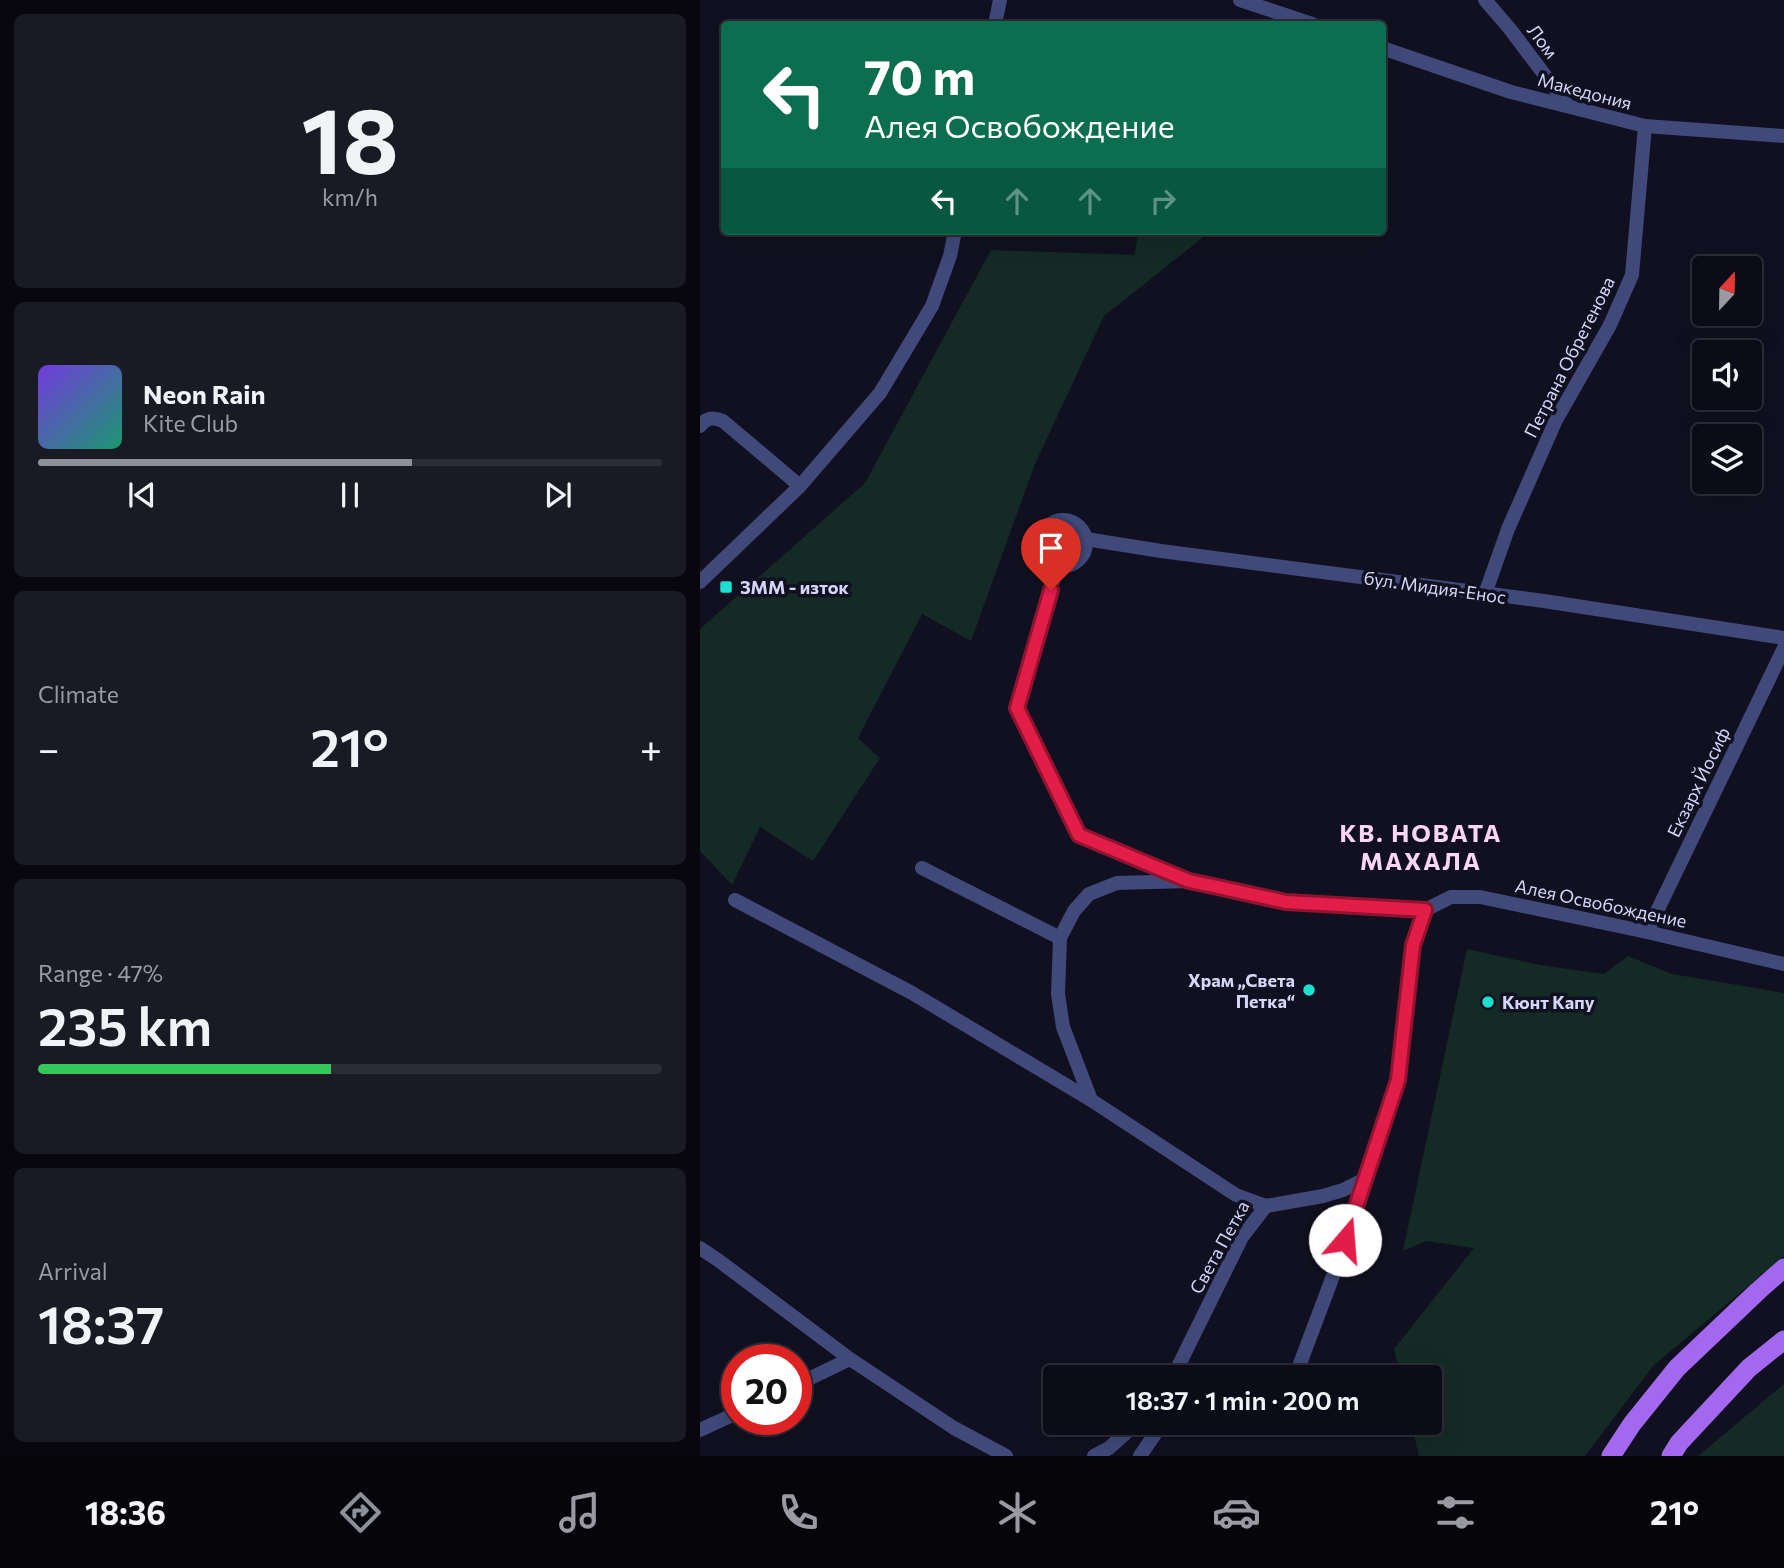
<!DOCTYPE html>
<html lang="en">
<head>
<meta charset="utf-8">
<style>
	:root { --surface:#0c0c18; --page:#1a1a25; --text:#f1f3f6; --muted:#9a9ba2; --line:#2c2c37; --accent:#8c9099 }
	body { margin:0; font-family:Commissioner,sans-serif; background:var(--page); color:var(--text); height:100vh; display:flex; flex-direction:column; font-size:26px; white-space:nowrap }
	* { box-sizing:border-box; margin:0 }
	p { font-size:23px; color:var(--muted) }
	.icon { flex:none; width:38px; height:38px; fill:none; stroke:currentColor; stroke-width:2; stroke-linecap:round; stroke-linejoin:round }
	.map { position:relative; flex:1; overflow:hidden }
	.details { display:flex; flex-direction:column; gap:14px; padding:14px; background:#07070d; width:700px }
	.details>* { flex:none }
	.hud { position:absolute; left:21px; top:21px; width:665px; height:214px; border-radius:7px; box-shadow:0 7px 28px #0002,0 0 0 2px var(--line); background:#0b6e4f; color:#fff; overflow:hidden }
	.needle { width:46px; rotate:22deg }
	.fabs { position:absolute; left:992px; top:256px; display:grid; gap:14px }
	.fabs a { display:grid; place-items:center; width:70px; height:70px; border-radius:7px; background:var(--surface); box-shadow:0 7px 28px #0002,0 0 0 2px var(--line); font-size:35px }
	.speed { position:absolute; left:21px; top:1344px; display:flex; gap:14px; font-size:35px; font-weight:700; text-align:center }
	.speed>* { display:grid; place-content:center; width:91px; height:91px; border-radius:50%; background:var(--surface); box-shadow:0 7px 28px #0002,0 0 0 2px var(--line); line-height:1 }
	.speed .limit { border:10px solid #d22; background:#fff; color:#111 }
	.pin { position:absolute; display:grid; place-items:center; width:60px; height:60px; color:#fff; margin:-72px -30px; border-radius:50% 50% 50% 0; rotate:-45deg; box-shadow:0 0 7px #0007 }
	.pin .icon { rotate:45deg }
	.me { position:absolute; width:77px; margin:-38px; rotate:18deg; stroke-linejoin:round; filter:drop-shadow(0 0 5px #0008) }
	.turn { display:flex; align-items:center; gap:24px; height:147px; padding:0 28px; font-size:32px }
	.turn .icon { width:91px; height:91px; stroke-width:2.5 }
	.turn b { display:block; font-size:49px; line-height:60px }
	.lanes { display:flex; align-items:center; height:66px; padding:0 28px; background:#0003; justify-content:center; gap:35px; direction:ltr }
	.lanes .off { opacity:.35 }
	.big { font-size:52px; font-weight:600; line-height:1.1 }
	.details .widget { flex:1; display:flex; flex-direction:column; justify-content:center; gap:10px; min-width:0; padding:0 24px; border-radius:10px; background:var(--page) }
	.details .dial { align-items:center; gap:0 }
	.dial b { font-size:91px; line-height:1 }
	.song { display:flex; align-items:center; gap:21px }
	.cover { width:84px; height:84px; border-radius:10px; background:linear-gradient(135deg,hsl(260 70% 55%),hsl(160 70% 35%)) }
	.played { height:7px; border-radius:4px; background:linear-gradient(90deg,var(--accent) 60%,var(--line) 60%) }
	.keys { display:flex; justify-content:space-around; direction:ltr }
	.heat { display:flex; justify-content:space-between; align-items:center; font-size:38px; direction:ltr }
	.charge { height:10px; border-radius:5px; background:linear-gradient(90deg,#34c759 47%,var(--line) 0) }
	.trip { position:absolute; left:343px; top:1365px; width:399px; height:70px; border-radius:7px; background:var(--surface); box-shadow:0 7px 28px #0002,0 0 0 2px var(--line); font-weight:600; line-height:70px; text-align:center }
	.tabs { display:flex; height:112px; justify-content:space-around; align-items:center; background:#05050a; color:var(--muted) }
	.tabs .icon { width:49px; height:49px }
	.tabs .active { color:var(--accent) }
	.tabs b { font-size:32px; color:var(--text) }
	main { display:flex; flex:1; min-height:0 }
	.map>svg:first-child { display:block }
	.green { fill:#142a25 }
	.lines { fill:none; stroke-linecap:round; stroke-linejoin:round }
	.service { stroke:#40497a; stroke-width:14 }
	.minor { stroke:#40497a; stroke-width:14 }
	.tertiary { stroke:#40497a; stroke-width:14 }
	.primary { stroke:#a368ed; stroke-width:19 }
	.route-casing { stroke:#92132f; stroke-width:18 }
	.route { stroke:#e11d48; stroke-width:12 }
	.poi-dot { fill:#1be0cf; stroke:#101020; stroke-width:2.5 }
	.labels { text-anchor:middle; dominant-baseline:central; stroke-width:7; stroke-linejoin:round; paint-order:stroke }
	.street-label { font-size:18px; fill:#d4d7fa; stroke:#101020 }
	.poi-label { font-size:18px; font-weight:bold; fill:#d4d7fa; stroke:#101020; text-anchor:start }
	.district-label { font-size:24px; font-weight:bold; letter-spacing:2px; fill:#fad6f4; stroke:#101020 }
</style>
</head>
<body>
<main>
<section class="details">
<div class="widget dial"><b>18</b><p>km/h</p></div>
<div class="widget">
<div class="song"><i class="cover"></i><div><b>Neon Rain</b><p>Kite Club</p></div></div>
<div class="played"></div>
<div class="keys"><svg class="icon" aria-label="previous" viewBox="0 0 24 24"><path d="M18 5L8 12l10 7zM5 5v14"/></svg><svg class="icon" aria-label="pause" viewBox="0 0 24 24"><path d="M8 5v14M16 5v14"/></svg><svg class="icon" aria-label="next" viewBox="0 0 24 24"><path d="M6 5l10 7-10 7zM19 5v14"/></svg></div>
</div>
<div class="widget"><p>Climate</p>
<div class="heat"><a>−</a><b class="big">21°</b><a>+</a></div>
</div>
<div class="widget"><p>Range · 47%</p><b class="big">235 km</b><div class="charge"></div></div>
<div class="widget"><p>Arrival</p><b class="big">18:37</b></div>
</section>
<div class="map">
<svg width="1084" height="1456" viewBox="0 0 1084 1456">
	<rect width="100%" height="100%" fill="#101020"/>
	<!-- green -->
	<g class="green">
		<polygon points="439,231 511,231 404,316 335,464 271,641 222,614 158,738 180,758 113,861 60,827 32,885 0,851 0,629 165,483 291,250 434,255"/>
		<polygon points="767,949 840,965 904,974 928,956 972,974 1084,993 1084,1256 954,1365 885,1456 719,1456 711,1423 730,1423 730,1377 700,1377 694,1349 774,1248 726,1241 703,1251"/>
		<polygon points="1084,1384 1084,1456 998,1456"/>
	</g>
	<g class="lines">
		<!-- service -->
		<g class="service">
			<path d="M0,426C7,417 13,417 23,421L100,486"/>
			<polyline points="222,868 360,938"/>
			<polyline points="35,900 212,993 391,1100"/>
			<polyline points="595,1377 639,1260 665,1179"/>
		</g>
		<!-- minor -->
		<g class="minor">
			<polyline points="540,0 612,24"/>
			<polyline points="785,0 810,29 868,106"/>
			<polyline points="682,48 811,92 945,126 1084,136"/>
			<circle cx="363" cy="543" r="23"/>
			<polyline points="386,539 461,551 844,601 1084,638"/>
			<polyline points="357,566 317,708 379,835 484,879"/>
			<polyline points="785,594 808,529 856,420 910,325 932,275 945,126"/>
			<polyline points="947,932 1084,648"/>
			<polyline points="566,1206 623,1196 643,1190 665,1179 698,1080 713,945 725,910"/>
			<polyline points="0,1248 18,1260 150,1359 254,1428 306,1456"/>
			<polyline points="473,1377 542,1237 566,1206 536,1195 391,1100 363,1027 358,994 360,938 374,911 389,894 417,883 489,881 586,902 725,910 751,897 780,897 947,932 1084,964"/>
			<polyline points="96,1385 150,1359"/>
			<polyline points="0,1430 37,1413"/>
			<polyline points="394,1456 409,1448 437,1423"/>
			<polyline points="440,1456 459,1428 460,1423"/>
		</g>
		<!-- tertiary -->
		<g class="tertiary">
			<polyline points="295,24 300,0"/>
			<polyline points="0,582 100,486 180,393 232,306 250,256 255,231"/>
		</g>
		<!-- primary -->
		<g class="primary">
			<polyline points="911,1456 932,1424 977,1368 1058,1291 1084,1268"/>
			<polyline points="971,1456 979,1443 1049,1368 1084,1340"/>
		</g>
	</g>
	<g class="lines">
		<defs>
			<polyline id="route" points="351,590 317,708 379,835 489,881 513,886 586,902 725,910 713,945 698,1080 645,1240"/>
		</defs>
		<!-- route casing -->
		<use href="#route" class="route-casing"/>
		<!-- route -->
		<use href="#route" class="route"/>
	</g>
	<!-- markers -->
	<g class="poi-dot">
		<rect x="19" y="580" width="14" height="14" rx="3.5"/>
		<circle cx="609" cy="990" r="7"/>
		<circle cx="788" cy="1002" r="7"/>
	</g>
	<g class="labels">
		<!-- street labels -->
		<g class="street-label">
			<text transform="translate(843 41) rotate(53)">Лом</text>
			<text transform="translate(885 91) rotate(15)">Македония</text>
			<text transform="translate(869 357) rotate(-63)">Петрана Обретенова</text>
			<text transform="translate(735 587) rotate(8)">бул. Мидия-Енос</text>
			<text transform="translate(998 782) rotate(-64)">Екзарх Йосиф</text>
			<text transform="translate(901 903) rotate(12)">Алея Освобождение</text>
			<text transform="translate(519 1247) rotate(-61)">Света Петка</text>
		</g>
		<!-- poi labels -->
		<g class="poi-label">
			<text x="40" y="587">ЗММ - изток</text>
			<text x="595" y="980" text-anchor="end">Храм „Света<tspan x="595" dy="21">Петка“</tspan></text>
			<text x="802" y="1002">Кюнт Капу</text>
		</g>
		<!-- district labels -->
		<g class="district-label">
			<text x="721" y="832">КВ. НОВАТА<tspan x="721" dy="28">МАХАЛА</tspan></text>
		</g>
	</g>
</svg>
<div class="fabs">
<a><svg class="needle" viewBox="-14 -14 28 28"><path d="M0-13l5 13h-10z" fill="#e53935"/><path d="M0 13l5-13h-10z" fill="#9a9ba2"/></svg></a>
<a><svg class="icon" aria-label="sound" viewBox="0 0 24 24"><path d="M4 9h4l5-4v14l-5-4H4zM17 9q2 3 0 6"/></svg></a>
<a><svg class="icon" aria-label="layers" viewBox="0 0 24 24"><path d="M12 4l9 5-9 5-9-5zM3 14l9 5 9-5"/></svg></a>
</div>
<div class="speed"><div class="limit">20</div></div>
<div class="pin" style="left:351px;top:590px;background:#d93025"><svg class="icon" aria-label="arrive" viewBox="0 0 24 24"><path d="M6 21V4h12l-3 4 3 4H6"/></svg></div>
<svg class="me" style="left:645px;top:1240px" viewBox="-20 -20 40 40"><circle r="19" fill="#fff"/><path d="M0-13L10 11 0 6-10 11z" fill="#e11d48"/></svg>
<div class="trip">18:37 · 1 min · 200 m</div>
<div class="hud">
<div class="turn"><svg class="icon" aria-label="left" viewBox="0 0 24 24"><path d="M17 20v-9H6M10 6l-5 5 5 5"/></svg><div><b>70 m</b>Алея Освобождение</div></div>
<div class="lanes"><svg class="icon" aria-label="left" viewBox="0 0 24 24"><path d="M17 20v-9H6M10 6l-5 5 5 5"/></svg><svg class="icon off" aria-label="ahead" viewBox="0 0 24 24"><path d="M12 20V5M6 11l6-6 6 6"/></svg><svg class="icon off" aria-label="ahead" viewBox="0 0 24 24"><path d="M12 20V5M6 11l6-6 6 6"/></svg><svg class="icon off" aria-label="right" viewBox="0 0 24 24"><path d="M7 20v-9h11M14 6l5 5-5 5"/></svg></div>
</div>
</div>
</main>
<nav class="tabs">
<b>18:36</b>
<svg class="icon active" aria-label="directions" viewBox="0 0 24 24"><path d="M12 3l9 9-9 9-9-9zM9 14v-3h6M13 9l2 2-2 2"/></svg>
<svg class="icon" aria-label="music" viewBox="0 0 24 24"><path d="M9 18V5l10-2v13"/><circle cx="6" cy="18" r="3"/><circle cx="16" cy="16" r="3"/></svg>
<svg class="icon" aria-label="phone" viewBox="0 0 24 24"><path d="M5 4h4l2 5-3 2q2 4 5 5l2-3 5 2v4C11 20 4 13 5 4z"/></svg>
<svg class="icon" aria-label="climate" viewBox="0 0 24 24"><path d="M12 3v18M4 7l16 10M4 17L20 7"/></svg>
<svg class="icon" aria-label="car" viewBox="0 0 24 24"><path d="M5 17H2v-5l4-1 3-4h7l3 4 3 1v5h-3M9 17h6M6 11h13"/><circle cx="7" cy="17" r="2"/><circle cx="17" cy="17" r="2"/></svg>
<svg class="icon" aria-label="filters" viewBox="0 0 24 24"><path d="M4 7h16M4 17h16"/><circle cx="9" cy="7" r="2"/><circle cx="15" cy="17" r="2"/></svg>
<b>21°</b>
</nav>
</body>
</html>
